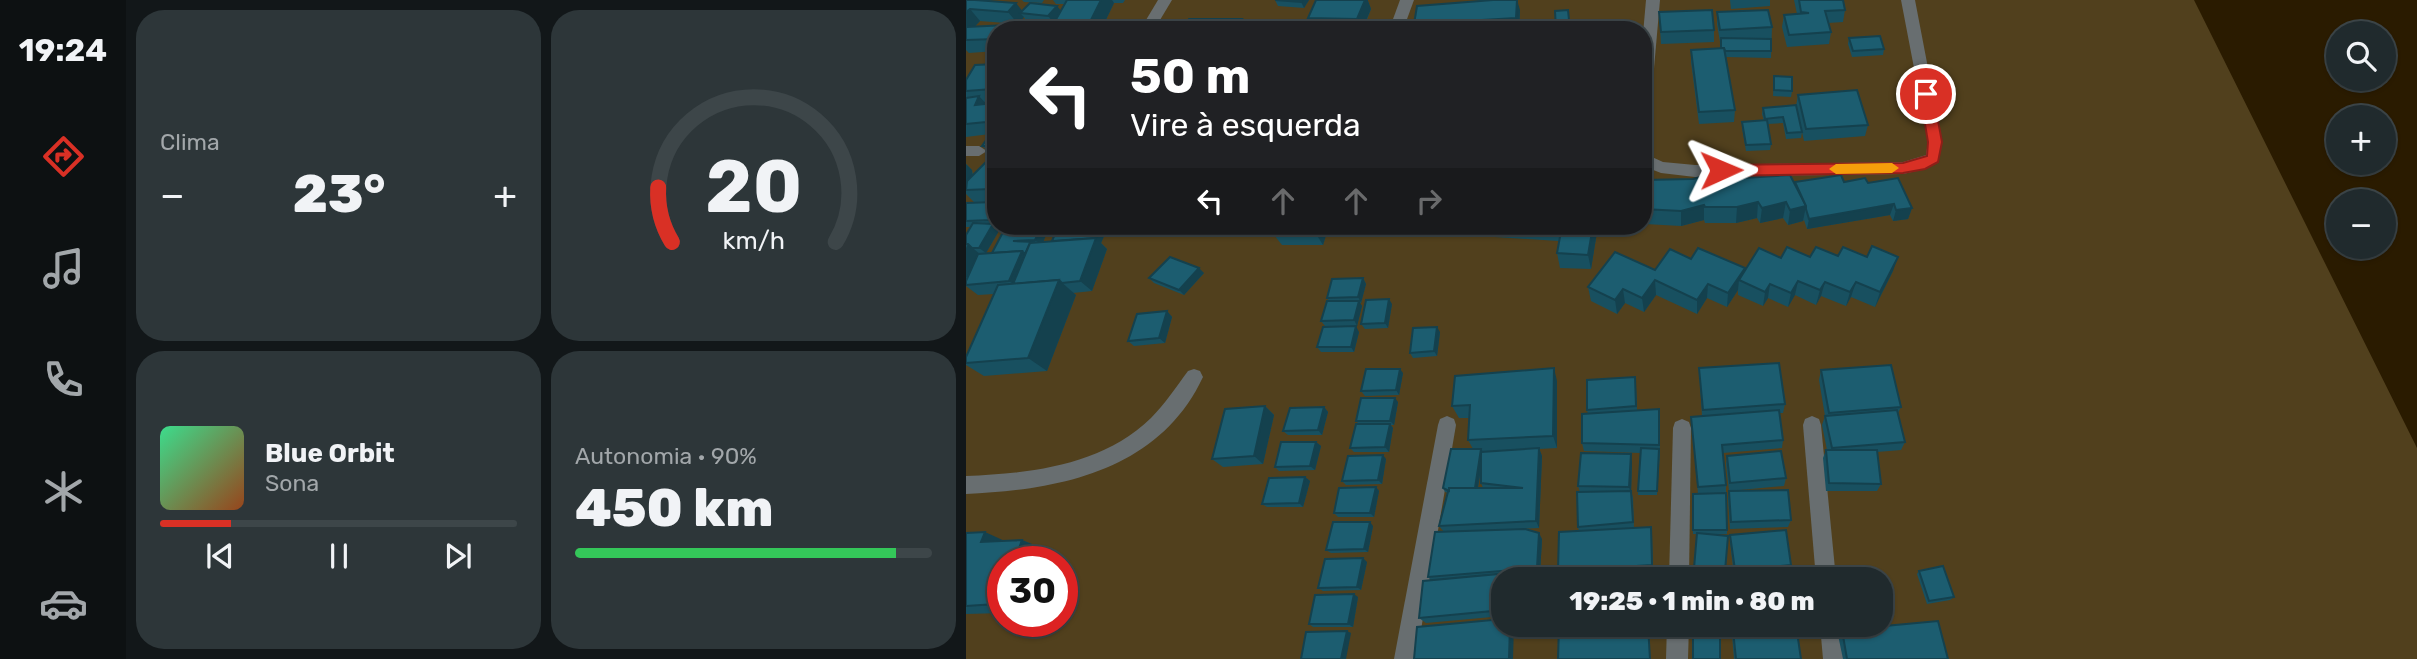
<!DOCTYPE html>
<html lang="pt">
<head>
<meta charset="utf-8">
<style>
	:root { --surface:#202a2d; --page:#2d3639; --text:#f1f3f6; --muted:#a2a7aa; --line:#3d4649; --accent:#d93025 }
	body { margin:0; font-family:Rubik,sans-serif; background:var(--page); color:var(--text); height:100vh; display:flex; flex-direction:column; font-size:26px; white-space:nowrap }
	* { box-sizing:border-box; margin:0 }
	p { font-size:23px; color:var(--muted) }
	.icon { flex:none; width:38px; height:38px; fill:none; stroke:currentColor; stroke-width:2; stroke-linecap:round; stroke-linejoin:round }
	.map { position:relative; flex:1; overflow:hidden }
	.panel { display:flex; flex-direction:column; gap:10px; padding:10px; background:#121719; width:840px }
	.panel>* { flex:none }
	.hud { position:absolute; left:21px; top:21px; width:665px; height:214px; border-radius:28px; box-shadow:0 2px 5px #0004,0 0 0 2px var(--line); background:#202124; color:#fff; overflow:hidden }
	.tools { position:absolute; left:1360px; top:21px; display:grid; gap:14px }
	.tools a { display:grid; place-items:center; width:70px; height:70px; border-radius:50%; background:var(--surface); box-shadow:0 2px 5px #0004,0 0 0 2px var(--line); font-size:35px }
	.speed { position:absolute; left:21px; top:546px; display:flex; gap:14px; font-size:35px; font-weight:700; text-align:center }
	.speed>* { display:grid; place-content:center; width:91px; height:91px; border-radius:50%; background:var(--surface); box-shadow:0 2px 5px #0004,0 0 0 2px var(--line); line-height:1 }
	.speed .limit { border:10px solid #d22; background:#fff; color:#111 }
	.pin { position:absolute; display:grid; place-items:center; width:60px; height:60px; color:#fff; margin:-30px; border:4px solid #fff; border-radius:50%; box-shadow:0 2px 7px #0007 }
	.me { position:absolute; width:77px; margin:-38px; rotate:89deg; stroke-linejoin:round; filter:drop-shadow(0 0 5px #0008) }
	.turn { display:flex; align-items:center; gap:24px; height:147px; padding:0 28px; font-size:32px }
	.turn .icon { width:91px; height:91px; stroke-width:2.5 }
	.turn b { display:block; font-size:49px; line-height:60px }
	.lanes { display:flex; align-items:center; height:66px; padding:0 28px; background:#0003; justify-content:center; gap:35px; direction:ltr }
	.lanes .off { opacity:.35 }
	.big { font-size:52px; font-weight:800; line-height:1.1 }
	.panel .widget { flex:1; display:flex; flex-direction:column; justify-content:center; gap:10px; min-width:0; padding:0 24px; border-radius:28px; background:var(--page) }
	.panel .dial { align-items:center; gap:0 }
	.dial svg { height:182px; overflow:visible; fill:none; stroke:var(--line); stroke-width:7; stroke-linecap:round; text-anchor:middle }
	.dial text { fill:var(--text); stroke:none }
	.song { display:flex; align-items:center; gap:21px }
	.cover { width:84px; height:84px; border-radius:10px; background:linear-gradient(135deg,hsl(150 70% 55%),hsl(20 70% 35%)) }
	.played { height:7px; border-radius:4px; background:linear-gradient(90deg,var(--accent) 20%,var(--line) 20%) }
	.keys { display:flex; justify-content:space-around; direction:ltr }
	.heat { display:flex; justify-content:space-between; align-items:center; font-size:38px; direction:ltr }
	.charge { height:10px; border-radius:5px; background:linear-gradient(90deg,#34c759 90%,var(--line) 0) }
	.panel .tiles { flex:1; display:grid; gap:10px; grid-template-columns:repeat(2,1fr) }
	.trip { position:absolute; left:525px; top:567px; width:402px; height:70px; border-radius:28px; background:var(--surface); box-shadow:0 2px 5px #0004,0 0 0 2px var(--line); font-weight:800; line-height:70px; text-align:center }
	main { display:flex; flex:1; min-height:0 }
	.menu { display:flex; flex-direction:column; width:126px; justify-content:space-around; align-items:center; background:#0d1112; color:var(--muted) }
	.menu .icon { width:49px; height:49px }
	.menu .current { color:var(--accent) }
	.menu b { font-size:32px; color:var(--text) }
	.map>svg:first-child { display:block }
	.green { fill:#51401d; fill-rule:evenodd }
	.water { fill:#2a1b00; fill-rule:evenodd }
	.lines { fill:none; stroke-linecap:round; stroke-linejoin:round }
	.minor { fill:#686e70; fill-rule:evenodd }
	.wall { fill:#185060; fill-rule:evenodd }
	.shaded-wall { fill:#14414e }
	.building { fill:#1c5d70; stroke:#14414e; stroke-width:2 }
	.route { fill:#d93025; stroke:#8d1f18; stroke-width:2 }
	.slow { fill:#f59e0b }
</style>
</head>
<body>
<main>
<nav class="menu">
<b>19:24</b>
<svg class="icon current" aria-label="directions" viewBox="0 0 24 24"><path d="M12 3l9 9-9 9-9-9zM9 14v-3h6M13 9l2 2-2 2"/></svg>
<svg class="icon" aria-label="music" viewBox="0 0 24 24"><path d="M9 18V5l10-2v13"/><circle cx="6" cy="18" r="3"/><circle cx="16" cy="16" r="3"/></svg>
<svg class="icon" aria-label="phone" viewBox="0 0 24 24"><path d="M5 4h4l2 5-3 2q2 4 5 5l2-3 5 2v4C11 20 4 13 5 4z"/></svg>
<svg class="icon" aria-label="climate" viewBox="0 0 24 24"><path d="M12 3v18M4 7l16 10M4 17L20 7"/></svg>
<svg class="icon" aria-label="car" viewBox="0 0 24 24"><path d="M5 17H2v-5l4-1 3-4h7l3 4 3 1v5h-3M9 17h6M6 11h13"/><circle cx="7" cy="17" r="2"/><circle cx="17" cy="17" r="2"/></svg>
</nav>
<section class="panel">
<div class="tiles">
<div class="widget"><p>Clima</p>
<div class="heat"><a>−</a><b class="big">23°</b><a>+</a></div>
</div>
<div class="widget dial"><svg viewBox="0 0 100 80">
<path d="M14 69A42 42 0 1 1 86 69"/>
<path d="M14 69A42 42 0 0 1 8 45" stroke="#d93025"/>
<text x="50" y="56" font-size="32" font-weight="700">20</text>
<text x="50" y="72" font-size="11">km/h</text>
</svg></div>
<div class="widget">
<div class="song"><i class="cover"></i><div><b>Blue Orbit</b><p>Sona</p></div></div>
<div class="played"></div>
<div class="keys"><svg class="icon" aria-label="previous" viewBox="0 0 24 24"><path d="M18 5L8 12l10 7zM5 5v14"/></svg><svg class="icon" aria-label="pause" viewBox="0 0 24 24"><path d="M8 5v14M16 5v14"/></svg><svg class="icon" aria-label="next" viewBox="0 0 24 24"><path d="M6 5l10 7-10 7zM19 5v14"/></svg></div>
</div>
<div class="widget"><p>Autonomia · 90%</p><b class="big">450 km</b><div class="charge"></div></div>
</div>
</section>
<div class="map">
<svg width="1451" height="659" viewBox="0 0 1451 659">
	<rect width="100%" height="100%" fill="#2b383c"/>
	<!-- green -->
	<path class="green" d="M0,0H1235L1451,436V659H0ZM30,30H677V226H30ZM37,562H96V621H37ZM537,579H915V625H537Z"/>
	<!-- water -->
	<path class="water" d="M1228,0H1451V448ZM1372,33H1418V79H1372ZM1372,117H1418V163H1372ZM1372,201H1418V247H1372Z"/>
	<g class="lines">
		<!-- minor -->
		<g class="minor">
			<polygon points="192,0 206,0 188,30 174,30"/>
			<polygon points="434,0 448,0 437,30 423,30"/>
			<polygon points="680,0 694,0 684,114 677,119 677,34"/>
			<polygon points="935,0 949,0 976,141 972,162 959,169 937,174 729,177 695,173 677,166 677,148 682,149 686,157 697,162 729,165 937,162 960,155 962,141"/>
			<polygon points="0,146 13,146 21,151 13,156 0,156"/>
			<path d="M228,369L234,371L237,377C193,471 93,490 0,494V476C66,473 135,466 185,418C199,404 210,387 222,371Z"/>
			<polygon points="481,416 488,419 490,425 450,659 428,659 472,425 474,419"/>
			<polygon points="846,416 853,419 855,425 870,579 850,579 837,425 839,419"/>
			<polygon points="716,419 723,422 725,428 723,579 703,579 707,428 709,422"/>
			<polygon points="701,625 723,625 722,659 700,659"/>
			<polygon points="854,625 876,625 879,659 857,659"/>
		</g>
	</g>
	<!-- wall -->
	<g class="wall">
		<polygon points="0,0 56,11 91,6 95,11 98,4 90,4 87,0 159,0 157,3 148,3 135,30 84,30 93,29 88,23 91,17 87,22 59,19 58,17 52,24 14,21 8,27 30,30 30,51 3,53 0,50"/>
		<polygon points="56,0 78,0 76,3 58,2"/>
		<polygon points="309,0 343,0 338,8 312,6"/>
		<polygon points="764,0 804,0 804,6 765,9"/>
		<polygon points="828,0 877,0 879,10 877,22 862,23 865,32 863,44 821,47 816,27 818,15 831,14"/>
		<polygon points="402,1 405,9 397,30 348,30 342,18"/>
		<polygon points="554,10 553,30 450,30 448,24"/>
		<polygon points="693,12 748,30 748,42 695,44"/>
		<polygon points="751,12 806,27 805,58 760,57 769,110 768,122 733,124 725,62 725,50 755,48 755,42 754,42 751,24"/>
		<polygon points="883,38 918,49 917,55 886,57 882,44"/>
		<polygon points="30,64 30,101 18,102 20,104 30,105 30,152 23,152 16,146 24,134 0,137 0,80"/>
		<polygon points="808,76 826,91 825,97 807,96"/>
		<polygon points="832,95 902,125 899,136 838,141 836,132 835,138 820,139 817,123 802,124 805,144 804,150 780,151 776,128 776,122 798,121 796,114 797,108 830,106"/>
		<polygon points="30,152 30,226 31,226 30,226 34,229 20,253 13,253 14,254 26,253 49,231 43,226 88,226 84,234 79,234 80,235 77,242 86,241 95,229 94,227 94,226 138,226 136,229 140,232 135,243 141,249 126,291 107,293 110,295 81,371 18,376 0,365 0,357 28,294 12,295 0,286 0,235 5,227 0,227 0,203 9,203 0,194 0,164 6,170 7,175"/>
		<polygon points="677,180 829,185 829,182 902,183 946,208 942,219 927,221 924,215 841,229 838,220 837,221 822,225 817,218 794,223 791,218 770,223 739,223 738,220 715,226 679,224 677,220"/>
		<polygon points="363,226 357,245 316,245 308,235"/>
		<polygon points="525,226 632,226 625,269 594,268 591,253 593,241 529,237"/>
		<polygon points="872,256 927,271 909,307 885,297 880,306 855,296 850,305 829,295 822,307 802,298 797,306 772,295 772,290 761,307 741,298 731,314 690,295 678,312 659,303 651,314 625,301 622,287 689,270 725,259 779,268 778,272 815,258"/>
		<polygon points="238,273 218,295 188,283 183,278"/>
		<polygon points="397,278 400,284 395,303 394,303 396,306 391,326 359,326 355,321 363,301 361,298"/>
		<polygon points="426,304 422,328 399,329 395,324"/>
		<polygon points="201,311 206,317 199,343 168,346 162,341"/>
		<polygon points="393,332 388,352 355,352 351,347"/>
		<polygon points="474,332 471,356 447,358 444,353"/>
		<polygon points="733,368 819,404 817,413 813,413 817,440 816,448 757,453 760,485 760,493 750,493 761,530 761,534 737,534 762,536 759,574 728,571 731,534 727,534 727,494 732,494 725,417 736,416"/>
		<polygon points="855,370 935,407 932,413 939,442 935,450 911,452 915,484 911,491 860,491 857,458 860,450 861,450 856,425 859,416 853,380"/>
		<polygon points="437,373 433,395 399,396 395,391"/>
		<path d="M591,381V448L573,449L576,456L573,528L537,530L576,539L574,574H566L568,579H537V616L460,623L453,618L465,580L462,577L478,532L473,526L482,493L479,492L477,488L507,449L502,440L503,418H493L486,406ZM515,470V483L517,488H512Z"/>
		<polygon points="670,386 671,410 693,409 694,453 691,495 672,495 674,453 618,451 616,443 622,414 621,410"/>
		<polygon points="432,402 428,425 425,425 427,428 423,452 388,452 384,448 393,424 390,421"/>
		<polygon points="299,406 308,415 297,464 257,467 246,459"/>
		<polygon points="358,407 362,412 356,435 322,435 317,431"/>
		<polygon points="350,442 355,446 349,470 313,471 309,467"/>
		<polygon points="761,456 820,478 818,486 763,491 760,464"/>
		<polygon points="420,459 416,484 380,485 376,481"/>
		<polygon points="666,462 665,491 667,498 668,528 686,534 687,571 595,577 592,571 613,531 612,527 614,492 612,486"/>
		<polygon points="339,477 344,481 337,507 301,507 296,504"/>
		<polygon points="410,487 413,491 408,517 372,517 368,513"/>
		<polygon points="763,491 825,520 822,527 764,529 762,499"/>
		<polygon points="407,526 402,552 365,553 360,550"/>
		<polygon points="0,533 39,541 56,540 78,549 73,562 37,562 37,613 0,614"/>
		<polygon points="764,535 825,565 823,571 768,576 764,542"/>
		<polygon points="401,562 395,590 357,591 352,588"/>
		<polygon points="953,571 988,597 984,600 961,604 951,574"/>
		<polygon points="868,573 917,574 921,614 915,619 915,579 865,579"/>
		<polygon points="392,597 387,627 347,627 343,624"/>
		<polygon points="767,630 835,659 768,659 766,635"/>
		<polygon points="876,630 982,659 877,659 872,635"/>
	</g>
	<!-- shaded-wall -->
	<g class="shaded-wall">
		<polygon points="135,0 146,0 148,3 135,30 130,30 124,22"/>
		<polygon points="336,0 343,0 338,8 335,2"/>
		<polygon points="396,0 402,0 402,1 405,9 396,30 391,19"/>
		<polygon points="551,0 554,10 553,30 550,18"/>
		<polygon points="50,3 58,13 54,13 58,17 52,24 42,12"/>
		<polygon points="91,6 96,12 87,22 82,16"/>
		<polygon points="4,9 14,21 0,36 0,12"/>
		<polygon points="276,19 283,30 271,30"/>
		<polygon points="62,24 67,30 59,30"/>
		<polygon points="13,96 24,108 9,105"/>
		<polygon points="28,103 30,105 30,132 20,122"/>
		<polygon points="0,164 6,170 7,185 0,187"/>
		<polygon points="792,202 791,218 770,223 771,207"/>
		<polygon points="820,202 817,218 794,223 796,208"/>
		<polygon points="928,204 924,215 841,229 843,219"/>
		<polygon points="738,205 738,220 715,226 715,211"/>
		<polygon points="840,206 837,221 822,225 824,210"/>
		<polygon points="946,208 942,219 927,221 930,210"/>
		<polygon points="30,211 30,224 25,220"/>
		<polygon points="27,224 34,229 20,253 13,248"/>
		<polygon points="75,226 88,226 84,234"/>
		<polygon points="131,226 138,226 136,229 140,232 135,243 141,249 126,291 114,281 133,229"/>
		<polygon points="353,226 363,226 357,245 350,234"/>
		<polygon points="627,226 632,226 625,269 622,255"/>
		<polygon points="74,230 80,235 76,245 69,240"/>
		<polygon points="2,244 15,255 3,279 0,277 0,248"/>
		<polygon points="56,251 68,261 50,286 43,281"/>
		<polygon points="932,257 927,271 909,307 914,292"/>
		<polygon points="233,268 238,273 218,295 213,290"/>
		<polygon points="779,268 777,282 773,280 772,290 761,307 762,293"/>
		<polygon points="397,278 400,284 395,303 392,297"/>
		<polygon points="93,280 110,295 81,371 62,358"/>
		<polygon points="689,280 690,295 678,312 676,298"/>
		<polygon points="832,281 829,295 822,307 825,293"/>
		<polygon points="859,282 855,296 850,305 854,290"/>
		<polygon points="890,282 885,297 880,306 884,292"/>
		<polygon points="742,284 741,298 731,314 731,300"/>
		<polygon points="804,284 802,298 797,306 799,292"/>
		<polygon points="657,289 659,303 651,314 649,300"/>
		<polygon points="423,299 426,304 422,328 419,323"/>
		<polygon points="393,301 396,306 391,326 388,320"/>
		<polygon points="201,311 206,317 199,343 193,338"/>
		<polygon points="390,326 393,332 388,352 385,347"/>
		<polygon points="471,327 474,332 471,356 468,351"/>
		<polygon points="588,368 591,381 591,448 587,436"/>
		<polygon points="434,369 437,373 433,395 430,390"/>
		<polygon points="429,398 432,402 428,425 424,421"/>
		<polygon points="299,406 308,415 297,464 288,456"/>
		<polygon points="358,407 362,412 356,435 352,430"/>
		<polygon points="424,424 427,428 423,452 419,447"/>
		<polygon points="350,442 355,446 349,470 344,466"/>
		<polygon points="573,448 576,456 573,528 570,521"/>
		<polygon points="515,449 518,453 511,492 509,488"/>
		<polygon points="665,454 666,462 665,494 663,487"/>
		<polygon points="417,455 420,459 416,484 412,480"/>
		<polygon points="339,477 344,481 337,507 333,503"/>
		<polygon points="410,487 413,491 408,517 404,513"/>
		<polygon points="404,522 407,526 402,552 398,549"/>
		<polygon points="19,532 41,542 15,542"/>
		<polygon points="573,533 576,539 574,574 571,568"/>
		<polygon points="56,540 78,549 73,562 48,562"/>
		<polygon points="397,558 401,562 395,590 391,587"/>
		<polygon points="564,571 568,577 568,579 564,579"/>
		<polygon points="37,589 37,606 30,604"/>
		<polygon points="388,594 392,597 387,627 382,624"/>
		<polygon points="544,625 548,625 547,659 543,659"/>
		<polygon points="381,631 385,633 380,659 375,659"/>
	</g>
	<!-- building -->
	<g class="building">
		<polygon points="0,0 9,0 50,3 42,12 4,9 0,12"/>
		<polygon points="101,0 135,0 124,22 88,23"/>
		<polygon points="309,0 336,0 335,2"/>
		<polygon points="350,0 399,0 391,19 342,18"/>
		<polygon points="527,0 551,0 550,18 448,24 451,6"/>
		<polygon points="833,0 877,0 879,10 859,11 865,32 823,35 818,15 843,13 835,12"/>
		<polygon points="64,3 91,6 82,16 54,13"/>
		<polygon points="602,10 604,30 590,30 589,11"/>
		<polygon points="746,10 748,30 695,32 693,12"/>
		<polygon points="802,10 806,27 754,30 751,12"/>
		<polygon points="223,19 276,19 271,30 217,30"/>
		<polygon points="62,24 59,30 30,30 30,39 0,40 0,27"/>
		<polygon points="122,27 121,30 84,30"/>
		<polygon points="914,36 918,49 887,51 883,38"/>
		<polygon points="755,38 805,39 805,51 759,51 758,48 755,48"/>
		<polygon points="758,48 769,110 733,112 725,50"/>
		<polygon points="30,64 30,85 27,89 0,91 0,80 9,65"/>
		<polygon points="808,76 826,77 826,91 808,90"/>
		<polygon points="891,90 902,125 840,129 832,95"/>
		<polygon points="13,96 9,105 28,103 20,122 0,124 0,98"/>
		<polygon points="830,105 836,132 821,133 817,117 799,119 797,108"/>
		<polygon points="801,120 805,144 780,145 776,122"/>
		<polygon points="30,126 30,146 16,146"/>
		<polygon points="30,152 30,207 25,189 0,190 1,181"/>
		<polygon points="742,175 746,183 761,179 824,175 840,206 824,210 820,202 796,208 792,202 771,207 739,207 738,205 715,211 677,209 677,180 727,179"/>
		<polygon points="875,175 878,182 899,178 902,183 932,178 946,208 930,210 928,204 843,219 840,209 840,206 829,182"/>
		<polygon points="28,202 30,211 25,220 0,221 0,203"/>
		<polygon points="7,223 27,224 13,248 6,248 2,244 0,244 0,235"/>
		<polygon points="94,226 121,226 94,227"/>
		<polygon points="311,226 353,226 350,234 308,235"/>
		<polygon points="588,226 627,226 622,255 591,253 596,226"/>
		<polygon points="134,227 130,238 86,241 91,229"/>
		<polygon points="74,230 69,240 47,241 69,242 64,243 59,254 56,251 26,253 37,232"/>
		<polygon points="130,238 114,281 96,283 93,280 47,284 64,243"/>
		<polygon points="906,246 932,257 914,292 890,282 884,292 859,282 854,290 832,281 825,293 804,284 799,292 773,280 793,248 815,258 821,247 844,257 850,247 872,256 877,247 901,257"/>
		<polygon points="732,248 779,268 762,293 742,284 731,300 689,280 676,298 657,289 649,300 622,287 649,252 689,270 704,249 725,259"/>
		<polygon points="56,251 43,281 0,285 0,281 12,254"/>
		<polygon points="204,257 233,268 213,290 183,278"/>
		<polygon points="397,278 392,297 361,298 366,279"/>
		<polygon points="93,280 62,358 0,363 0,357 32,285"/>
		<polygon points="423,299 419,323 395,324 400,300"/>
		<polygon points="361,301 393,301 388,320 355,321"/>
		<polygon points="201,311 193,338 162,341 171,314"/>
		<polygon points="390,326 385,347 351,347 357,327"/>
		<polygon points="471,327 468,351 444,353 447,328"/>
		<polygon points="813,363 819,404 737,410 733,368"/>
		<polygon points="925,365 935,407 863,413 855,370"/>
		<polygon points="588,368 587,436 502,440 504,405 486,406 489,376"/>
		<polygon points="400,369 434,369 430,390 395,391"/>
		<polygon points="669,377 670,406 621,410 621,380"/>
		<polygon points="395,398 429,398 424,421 390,421"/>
		<polygon points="299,406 288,456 246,459 259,409"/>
		<polygon points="358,407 352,430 317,431 324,408"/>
		<polygon points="693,409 693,445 616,443 616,414"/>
		<polygon points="813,410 817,440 756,445 760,485 732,487 725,417"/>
		<polygon points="931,410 939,442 866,448 859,416"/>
		<polygon points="390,424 424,424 419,447 384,448"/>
		<polygon points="315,442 350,442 344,466 309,467"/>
		<polygon points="573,448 570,521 473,526 483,488 557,488 515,483 515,452"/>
		<polygon points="675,448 693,449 691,491 672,491"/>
		<polygon points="485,449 515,449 509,488 483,488 483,491 477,488"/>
		<polygon points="860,450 911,450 915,484 863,483"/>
		<polygon points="815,451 820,478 764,483 761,456"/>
		<polygon points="615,453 665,454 663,487 612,486"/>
		<polygon points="417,455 412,480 376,481 382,456"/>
		<polygon points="339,477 333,503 296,504 303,478"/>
		<polygon points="410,487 404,513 368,513 373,488"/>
		<polygon points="822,490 825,520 765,522 763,491"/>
		<polygon points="665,491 667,522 612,527 611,492"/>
		<polygon points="760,493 761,530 727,530 727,494"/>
		<polygon points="367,522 404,522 398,549 360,550"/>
		<polygon points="685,527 686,565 592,571 593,532"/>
		<polygon points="559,529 573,533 571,568 462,577 469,532"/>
		<polygon points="820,530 825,565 769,570 764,535"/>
		<polygon points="19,532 15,542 56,540 48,562 37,562 37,589 30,604 0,606 0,533"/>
		<polygon points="731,533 762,536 759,571 728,568"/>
		<polygon points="397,558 391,587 352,588 359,559"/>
		<polygon points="977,566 988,597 963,601 953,571"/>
		<polygon points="564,571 564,579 537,579 537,610 453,618 457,581"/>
		<polygon points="688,571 688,579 600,579"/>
		<polygon points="868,573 917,574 921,614 915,614 915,579 868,579"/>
		<polygon points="827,576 828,579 765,579 765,577"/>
		<polygon points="388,594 382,624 343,624 349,595"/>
		<polygon points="537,619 537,625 544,625 543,659 448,659 451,627"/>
		<polygon points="972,621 982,659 881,659 876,630"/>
		<polygon points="620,625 682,625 684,659 592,659 593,627"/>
		<rect x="727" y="625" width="27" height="34"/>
		<polygon points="830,625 835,659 770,659 767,630"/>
		<polygon points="381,631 375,659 335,659 340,632"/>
	</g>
	<!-- route -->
	<polygon class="route" points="960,90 967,94 976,142 972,162 959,169 937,173 755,176 748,170 755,165 937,163 961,156 962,142 954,94"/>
	<!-- slow -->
	<polygon class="slow" points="926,163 933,168 926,173 870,174 863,169 870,164"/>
</svg>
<div class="tools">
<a><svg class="icon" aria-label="search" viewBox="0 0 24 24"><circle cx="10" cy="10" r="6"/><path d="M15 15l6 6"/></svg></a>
<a>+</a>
<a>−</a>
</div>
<div class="speed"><div class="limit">30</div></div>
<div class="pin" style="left:960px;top:94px;background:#d93025"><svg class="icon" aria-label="arrive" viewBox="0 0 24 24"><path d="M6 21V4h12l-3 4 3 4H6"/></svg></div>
<svg class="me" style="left:755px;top:170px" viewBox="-20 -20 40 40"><path d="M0-17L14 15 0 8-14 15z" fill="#d93025" stroke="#fff" stroke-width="4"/></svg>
<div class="trip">19:25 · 1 min · 80 m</div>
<div class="hud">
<div class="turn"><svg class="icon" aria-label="left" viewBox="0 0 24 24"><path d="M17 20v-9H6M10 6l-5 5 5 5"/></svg><div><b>50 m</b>Vire à esquerda</div></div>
<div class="lanes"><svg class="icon" aria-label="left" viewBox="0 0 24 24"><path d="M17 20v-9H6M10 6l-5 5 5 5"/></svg><svg class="icon off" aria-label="ahead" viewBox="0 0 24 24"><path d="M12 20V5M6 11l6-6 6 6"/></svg><svg class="icon off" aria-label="ahead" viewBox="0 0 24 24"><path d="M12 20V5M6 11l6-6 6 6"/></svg><svg class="icon off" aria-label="right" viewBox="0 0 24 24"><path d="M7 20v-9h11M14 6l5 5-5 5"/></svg></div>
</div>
</div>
</main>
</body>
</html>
